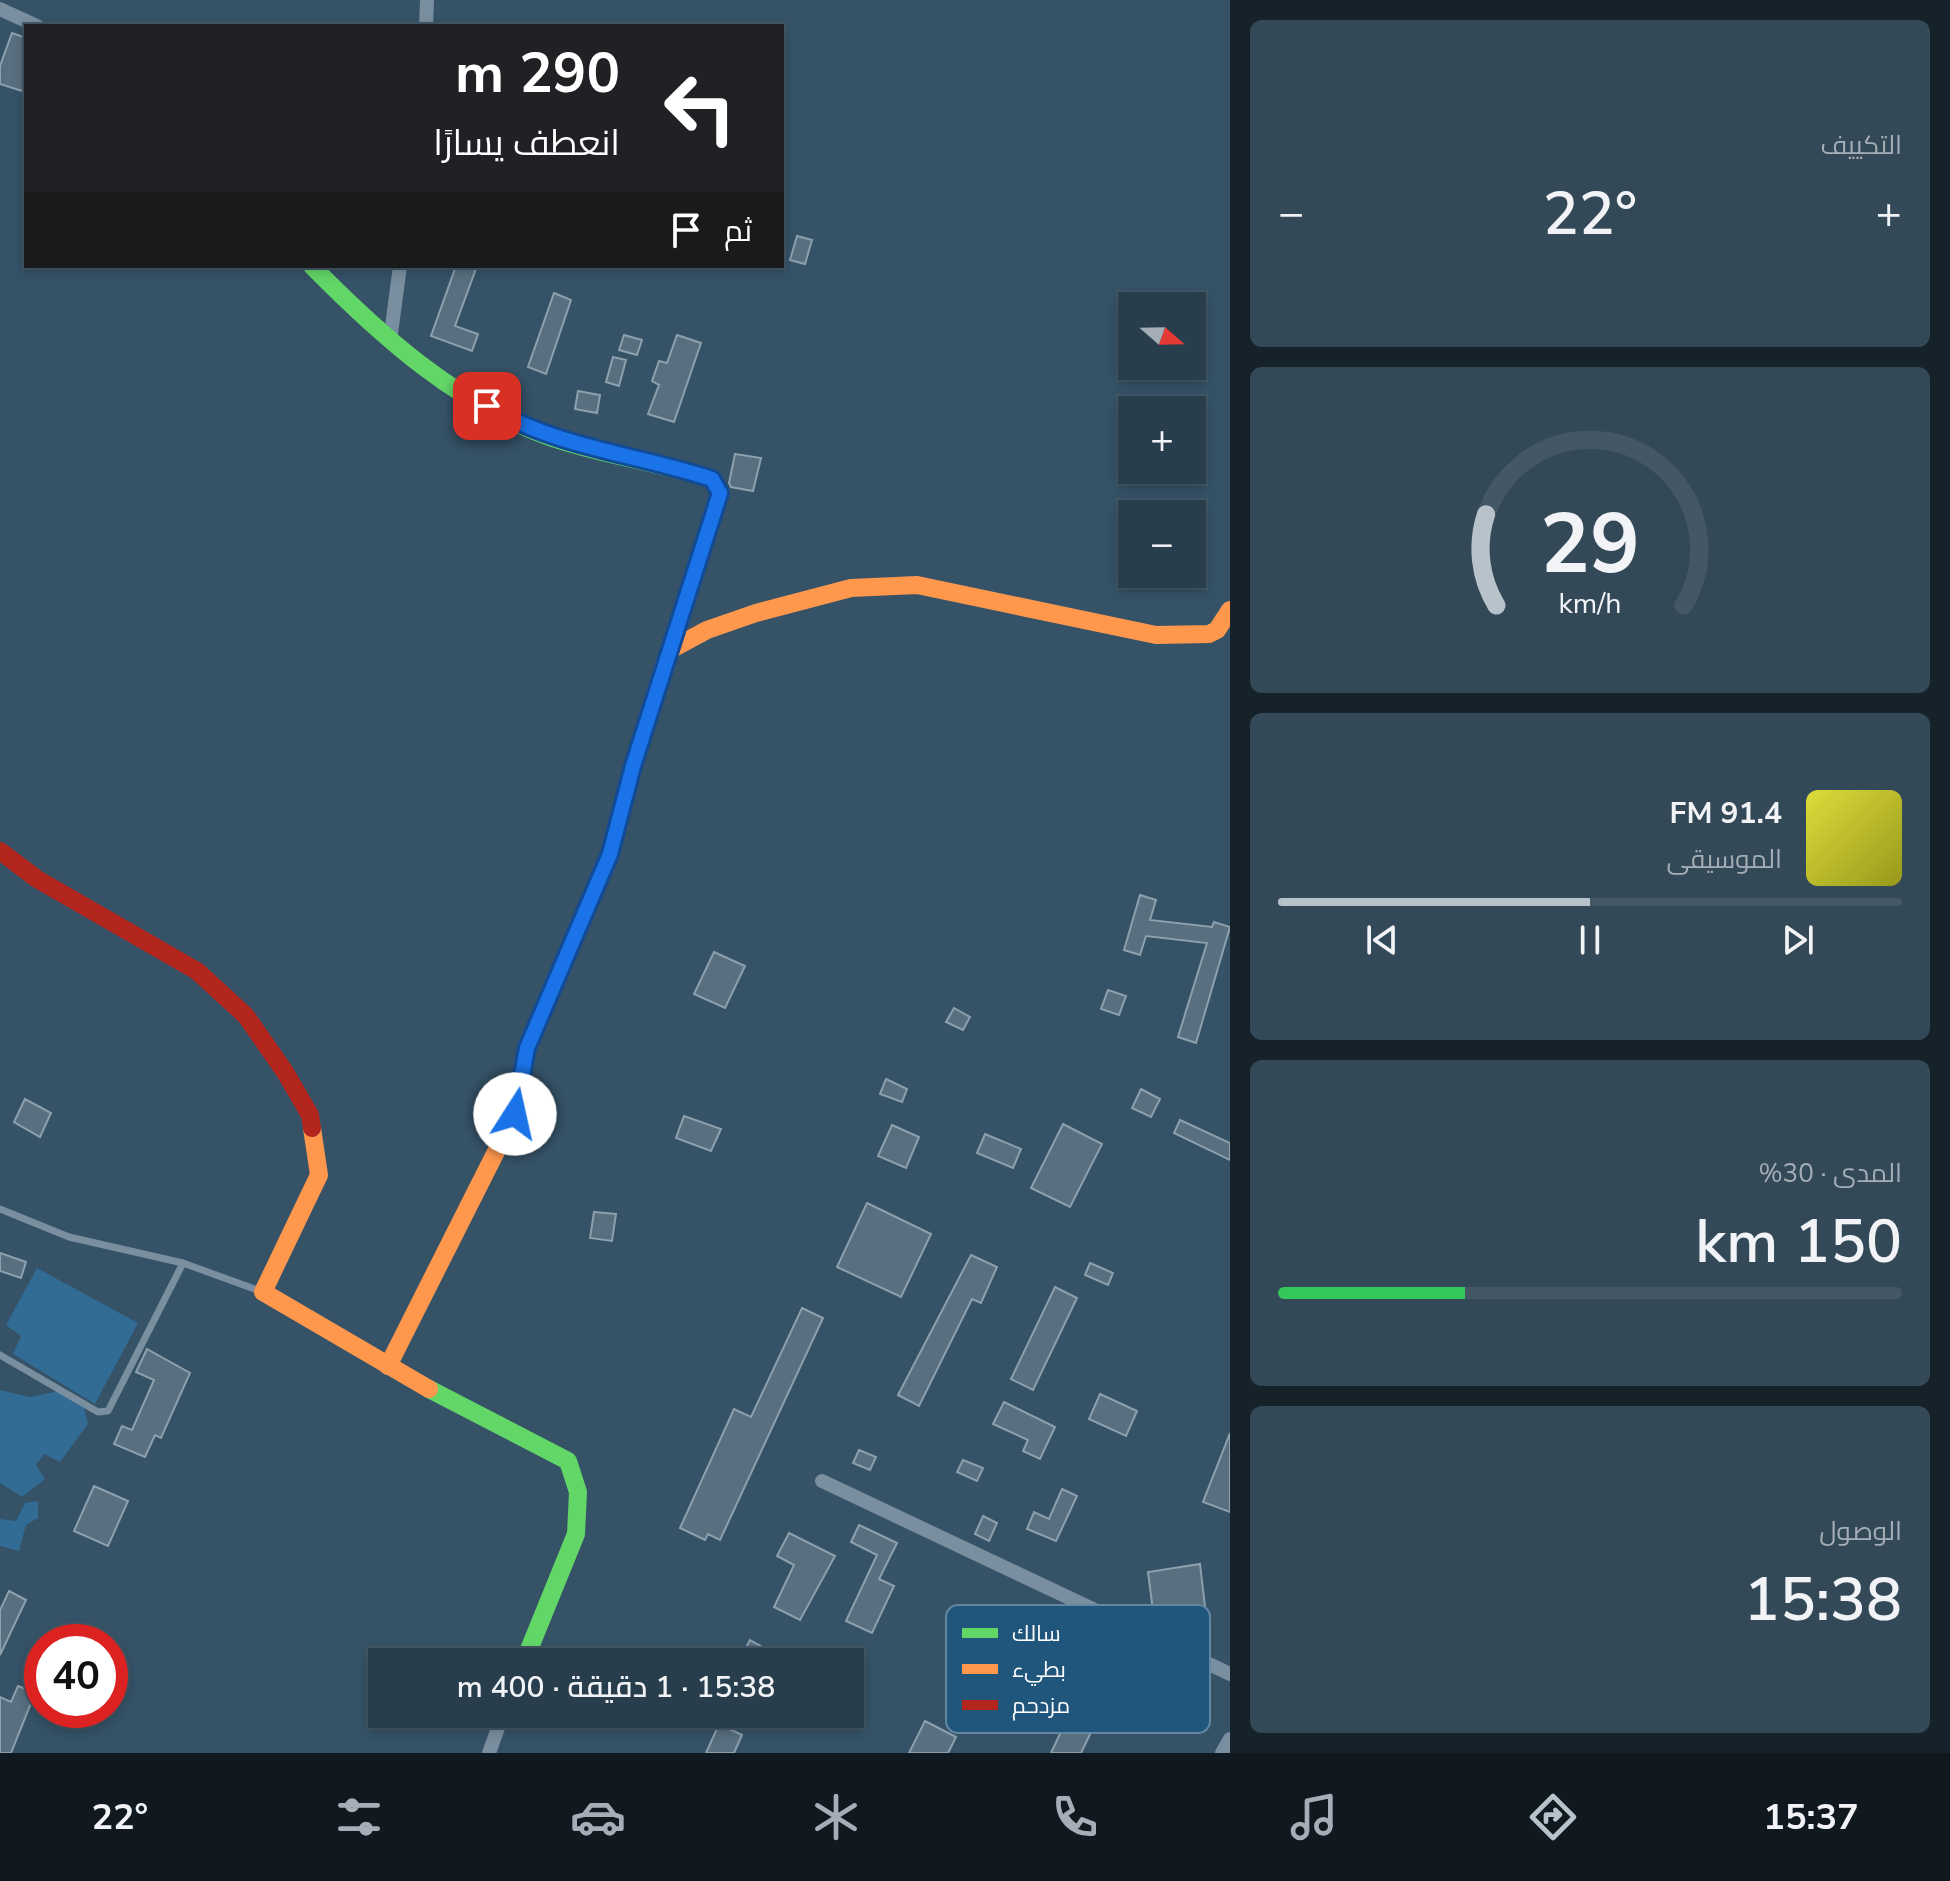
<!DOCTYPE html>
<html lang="ar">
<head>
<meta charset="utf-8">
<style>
	:root { --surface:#283e4d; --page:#344957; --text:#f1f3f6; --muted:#a5aeb6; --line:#445765; --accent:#b8c2ca }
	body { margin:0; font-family:"Nunito Sans",Cairo,sans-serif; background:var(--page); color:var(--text); direction:rtl; height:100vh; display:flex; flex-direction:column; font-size:30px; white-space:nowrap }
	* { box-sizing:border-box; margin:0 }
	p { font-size:26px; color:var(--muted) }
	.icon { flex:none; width:44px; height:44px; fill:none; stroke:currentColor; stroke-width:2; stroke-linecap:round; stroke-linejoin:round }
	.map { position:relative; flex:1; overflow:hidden; direction:ltr }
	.sheet { display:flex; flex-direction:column; gap:20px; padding:20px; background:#16222a; width:720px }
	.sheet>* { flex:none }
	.banner { position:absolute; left:24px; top:24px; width:760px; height:244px; border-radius:0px; box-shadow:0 4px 12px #0003,0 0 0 2px var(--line); direction:rtl; background:#202124; color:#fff; overflow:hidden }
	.needle { width:52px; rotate:110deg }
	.controls { position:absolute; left:1118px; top:292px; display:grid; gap:16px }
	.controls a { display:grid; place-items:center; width:88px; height:88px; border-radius:0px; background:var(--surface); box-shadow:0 4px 12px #0003,0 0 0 2px var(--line); font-size:40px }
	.speed { position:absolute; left:24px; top:1624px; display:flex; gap:16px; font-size:40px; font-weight:700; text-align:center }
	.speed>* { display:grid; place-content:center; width:104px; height:104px; border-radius:50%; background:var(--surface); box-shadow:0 4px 12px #0003,0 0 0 2px var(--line); line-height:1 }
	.speed .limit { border:12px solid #d22; background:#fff; color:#111 }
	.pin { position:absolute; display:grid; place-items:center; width:68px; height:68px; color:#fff; margin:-34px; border-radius:16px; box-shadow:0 4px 12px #0006 }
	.me { position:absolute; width:88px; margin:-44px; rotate:10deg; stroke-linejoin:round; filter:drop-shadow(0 0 6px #0008) }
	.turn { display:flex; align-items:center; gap:28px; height:168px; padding:0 32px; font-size:36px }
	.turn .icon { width:104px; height:104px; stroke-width:2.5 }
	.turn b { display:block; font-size:56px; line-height:68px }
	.then { display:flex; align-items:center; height:76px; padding:0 32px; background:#0003; gap:16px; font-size:30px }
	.big { font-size:60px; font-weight:600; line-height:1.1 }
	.sheet .widget { flex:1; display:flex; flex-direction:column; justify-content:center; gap:12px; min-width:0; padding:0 28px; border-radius:12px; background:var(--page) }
	.sheet .dial { align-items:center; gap:0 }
	.dial svg { height:208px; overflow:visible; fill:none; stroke:var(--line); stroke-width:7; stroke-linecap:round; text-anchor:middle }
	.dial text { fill:var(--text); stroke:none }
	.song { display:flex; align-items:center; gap:24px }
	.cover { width:96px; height:96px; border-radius:12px; background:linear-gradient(135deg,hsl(60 70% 55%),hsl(60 70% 35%)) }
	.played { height:8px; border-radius:4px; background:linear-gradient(90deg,var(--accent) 50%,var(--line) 50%) }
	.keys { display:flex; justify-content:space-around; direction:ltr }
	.heat { display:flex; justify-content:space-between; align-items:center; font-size:44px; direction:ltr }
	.charge { height:12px; border-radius:6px; background:linear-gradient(90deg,#34c759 30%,var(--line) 0) }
	.trip { position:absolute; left:368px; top:1648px; width:496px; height:80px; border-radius:0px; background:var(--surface); box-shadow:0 4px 12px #0003,0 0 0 2px var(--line); font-weight:600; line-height:80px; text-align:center; direction:rtl }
	.dock { display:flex; height:128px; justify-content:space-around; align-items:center; background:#10191f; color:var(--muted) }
	.dock .icon { width:56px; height:56px }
	.dock .on { color:var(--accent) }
	.dock b { font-size:36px; color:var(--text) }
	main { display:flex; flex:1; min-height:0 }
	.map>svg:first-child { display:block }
	.green { fill:#326b93 }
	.building { fill:#586f7f; stroke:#8da0ad; stroke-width:2 }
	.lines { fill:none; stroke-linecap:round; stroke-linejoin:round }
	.lane { stroke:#798e9e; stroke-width:7 }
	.street { stroke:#798e9e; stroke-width:14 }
	.fast { stroke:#63d668; stroke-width:18 }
	.slow { stroke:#ff974d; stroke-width:18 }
	.jam { stroke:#b3261e; stroke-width:18 }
	.route-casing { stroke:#114b97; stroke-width:20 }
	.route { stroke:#1a73e8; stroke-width:14 }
	.key { fill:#20557c; stroke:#6388a3; stroke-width:2 }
	.key-label { font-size:22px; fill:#fff }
</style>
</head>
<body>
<main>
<section class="sheet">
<div class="widget"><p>التكييف</p>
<div class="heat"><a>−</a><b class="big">22°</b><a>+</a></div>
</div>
<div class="widget dial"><svg viewBox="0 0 100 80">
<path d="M14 69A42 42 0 1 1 86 69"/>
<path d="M14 69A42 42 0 0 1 10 34" stroke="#b8c2ca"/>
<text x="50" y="56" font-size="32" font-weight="700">29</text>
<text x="50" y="72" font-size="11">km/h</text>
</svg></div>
<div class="widget">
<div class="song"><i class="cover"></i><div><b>91.4 FM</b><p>الموسيقى</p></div></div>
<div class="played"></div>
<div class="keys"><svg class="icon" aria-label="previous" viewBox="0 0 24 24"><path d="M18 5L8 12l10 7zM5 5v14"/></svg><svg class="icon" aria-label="pause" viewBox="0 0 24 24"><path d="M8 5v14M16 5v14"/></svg><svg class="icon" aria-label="next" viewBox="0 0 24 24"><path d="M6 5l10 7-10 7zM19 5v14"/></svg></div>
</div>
<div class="widget"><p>المدى · 30%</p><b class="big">150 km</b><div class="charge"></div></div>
<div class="widget"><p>الوصول</p><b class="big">15:38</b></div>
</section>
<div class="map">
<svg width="1230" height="1753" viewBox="0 0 1230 1753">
	<rect width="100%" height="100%" fill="#355267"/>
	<!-- green -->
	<g class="green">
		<polygon points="37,1268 138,1323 95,1404 13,1354 21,1336 6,1325"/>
		<polygon points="0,1390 30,1397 59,1391 84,1407 88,1424 60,1462 44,1454 36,1465 45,1479 22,1497 0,1483"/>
		<polygon points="38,1501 38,1518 26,1525 19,1551 0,1546 0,1519 16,1521 25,1503"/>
	</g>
	<!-- building -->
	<g class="building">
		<polygon points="12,33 26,38 26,80 22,91 0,84 0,66"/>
		<polygon points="797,236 812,240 805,264 790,260"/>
		<polygon points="456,266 477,266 455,326 478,334 472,351 431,336"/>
		<polygon points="554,293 571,300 546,374 528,367"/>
		<polygon points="624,335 642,340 637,355 619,350"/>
		<polygon points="677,335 701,343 674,422 648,414 659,385 652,381 659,361 667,363"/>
		<polygon points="613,357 626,360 619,386 606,382"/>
		<polygon points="578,391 600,395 597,413 575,409"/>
		<polygon points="735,454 761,458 753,491 731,487 729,483"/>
		<polygon points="1140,895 1156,900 1150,920 1212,927 1214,922 1230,927 1196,1043 1178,1037 1207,943 1146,936 1140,955 1124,950"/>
		<polygon points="714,952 745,966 725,1008 694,994"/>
		<polygon points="1108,990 1126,996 1119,1015 1101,1009"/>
		<polygon points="954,1008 970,1017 963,1030 946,1022"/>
		<polygon points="886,1079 907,1089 902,1102 880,1094"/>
		<polygon points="1141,1089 1160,1099 1151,1117 1132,1108"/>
		<polygon points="25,1099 51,1113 40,1137 14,1122"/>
		<polygon points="684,1116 721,1129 711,1151 676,1138"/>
		<polygon points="1180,1120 1230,1143 1230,1160 1174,1133"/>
		<polygon points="1063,1124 1102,1144 1070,1207 1031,1188"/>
		<polygon points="892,1125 919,1137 906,1168 878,1156"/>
		<polygon points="985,1134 1021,1149 1013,1168 977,1153"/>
		<polygon points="867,1203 931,1234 901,1297 837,1267"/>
		<polygon points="594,1212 616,1214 612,1241 590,1238"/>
		<polygon points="0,1253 26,1262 21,1278 0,1271"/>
		<polygon points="971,1255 997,1267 981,1303 972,1299 919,1406 898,1395"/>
		<polygon points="1090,1263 1113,1273 1108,1285 1085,1275"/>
		<polygon points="1055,1287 1077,1298 1033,1390 1011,1379"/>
		<polygon points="802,1308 823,1318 720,1540 708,1534 705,1540 680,1528 734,1409 751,1417"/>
		<polygon points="147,1349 190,1373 161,1438 155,1435 145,1457 114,1444 122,1426 132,1430 154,1380 136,1372"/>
		<polygon points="1100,1394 1137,1411 1126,1436 1089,1419"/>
		<polygon points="1004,1402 1055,1427 1040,1459 1023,1451 1028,1440 993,1424"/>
		<polygon points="1230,1433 1230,1512 1203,1502"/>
		<polygon points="859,1450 876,1457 870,1470 853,1463"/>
		<polygon points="963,1460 983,1468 977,1481 957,1472"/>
		<polygon points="94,1486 128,1501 108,1546 74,1531"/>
		<polygon points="1062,1489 1077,1496 1056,1541 1027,1529 1034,1512 1049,1519"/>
		<polygon points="983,1516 997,1523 989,1541 975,1534"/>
		<polygon points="859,1525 897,1543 879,1579 894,1586 872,1633 846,1621 877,1555 851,1542"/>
		<polygon points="789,1533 835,1556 800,1620 774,1607 794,1565 777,1556"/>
		<polygon points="1200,1564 1206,1615 1154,1619 1148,1572"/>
		<polygon points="9,1591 26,1600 0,1655 0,1610"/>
		<polygon points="750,1640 789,1662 739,1662"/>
		<polygon points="1092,1665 1117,1677 1095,1724 1081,1753 1051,1753"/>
		<polygon points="18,1686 35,1693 11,1753 0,1753 0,1697 11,1702"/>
		<polygon points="925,1721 956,1737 948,1753 909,1753"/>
		<polygon points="719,1724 742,1735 734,1753 706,1753"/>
	</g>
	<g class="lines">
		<!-- lane -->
		<g class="lane">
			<polyline points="0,1209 69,1237 183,1263 260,1291"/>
			<polyline points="0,1355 98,1412 108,1411 183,1263"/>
		</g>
		<!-- street -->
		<g class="street">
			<polyline points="0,9 37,26"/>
			<polyline points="426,26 427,0"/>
			<polyline points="390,341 400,266"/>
			<polyline points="822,1481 1230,1674"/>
			<polyline points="489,1753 503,1714"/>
			<polyline points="1222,1753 1230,1739"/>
		</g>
		<!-- fast -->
		<g class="fast">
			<path d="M312,266C380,335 454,402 547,436C600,455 658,462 712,479L720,493L697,565"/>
			<polyline points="429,1389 568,1461 578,1492 576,1534 524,1662"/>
		</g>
		<!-- slow -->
		<g class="slow">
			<polyline points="670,650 707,630 756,613 851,588 917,585 1156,635 1209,634 1217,630 1230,610"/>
			<polyline points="312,1128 319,1175 263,1292 429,1389"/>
			<polyline points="388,1366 515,1114 523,1069"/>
		</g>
		<!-- jam -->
		<g class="jam">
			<polyline points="0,851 37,879 197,971 246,1016 285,1072 310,1115 312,1128"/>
			<polyline points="523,1069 527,1048 610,854 633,766 697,565"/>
		</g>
	</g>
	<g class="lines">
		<defs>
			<path id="route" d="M487,406C557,448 636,454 712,479L720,493L633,766L610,854L527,1048L515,1114"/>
		</defs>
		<!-- route casing -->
		<use href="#route" class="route-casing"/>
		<!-- route -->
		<use href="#route" class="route"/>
	</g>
	<!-- legend -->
	<rect x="946" y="1605" width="264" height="128" rx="12" class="key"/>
	<rect x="962" y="1628" width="36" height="10" fill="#63d668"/>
	<rect x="962" y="1664" width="36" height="10" fill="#ff974d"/>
	<rect x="962" y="1700" width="36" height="10" fill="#b3261e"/>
	<g class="key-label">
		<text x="1012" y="1641">سالك</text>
		<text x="1012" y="1677">بطيء</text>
		<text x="1012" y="1713">مزدحم</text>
	</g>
</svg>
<div class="controls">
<a><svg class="needle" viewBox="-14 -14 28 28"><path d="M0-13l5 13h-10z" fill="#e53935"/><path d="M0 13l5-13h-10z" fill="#a5aeb6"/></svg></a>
<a>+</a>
<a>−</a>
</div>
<div class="speed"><div class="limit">40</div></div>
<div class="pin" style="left:487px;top:406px;background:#d93025"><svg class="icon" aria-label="arrive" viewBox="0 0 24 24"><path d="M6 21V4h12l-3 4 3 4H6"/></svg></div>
<svg class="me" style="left:515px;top:1114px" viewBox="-20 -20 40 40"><circle r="19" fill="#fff"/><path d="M0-13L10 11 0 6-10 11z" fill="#1a73e8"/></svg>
<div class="trip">15:38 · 1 دقيقة · 400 m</div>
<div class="banner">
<div class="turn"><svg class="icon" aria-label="left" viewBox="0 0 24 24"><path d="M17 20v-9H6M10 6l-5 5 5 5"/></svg><div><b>290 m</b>انعطف يسارًا</div></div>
<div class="then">ثم<svg class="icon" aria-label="arrive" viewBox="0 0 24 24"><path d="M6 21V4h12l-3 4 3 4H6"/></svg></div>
</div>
</div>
</main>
<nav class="dock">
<b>15:37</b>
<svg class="icon on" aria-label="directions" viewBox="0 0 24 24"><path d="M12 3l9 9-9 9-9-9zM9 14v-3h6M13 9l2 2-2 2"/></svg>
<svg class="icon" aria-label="music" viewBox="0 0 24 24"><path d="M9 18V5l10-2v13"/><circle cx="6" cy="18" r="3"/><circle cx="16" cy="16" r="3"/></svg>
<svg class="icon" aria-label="phone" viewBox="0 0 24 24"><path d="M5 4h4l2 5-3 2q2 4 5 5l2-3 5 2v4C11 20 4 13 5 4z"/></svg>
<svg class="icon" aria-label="climate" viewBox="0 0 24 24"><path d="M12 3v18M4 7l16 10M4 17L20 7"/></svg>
<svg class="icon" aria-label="car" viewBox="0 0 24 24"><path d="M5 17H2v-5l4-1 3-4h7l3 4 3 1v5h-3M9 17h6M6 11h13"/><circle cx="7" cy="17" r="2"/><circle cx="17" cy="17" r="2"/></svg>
<svg class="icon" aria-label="filters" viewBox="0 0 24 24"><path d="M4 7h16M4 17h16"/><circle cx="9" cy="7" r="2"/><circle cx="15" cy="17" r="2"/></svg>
<b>22°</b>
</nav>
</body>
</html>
